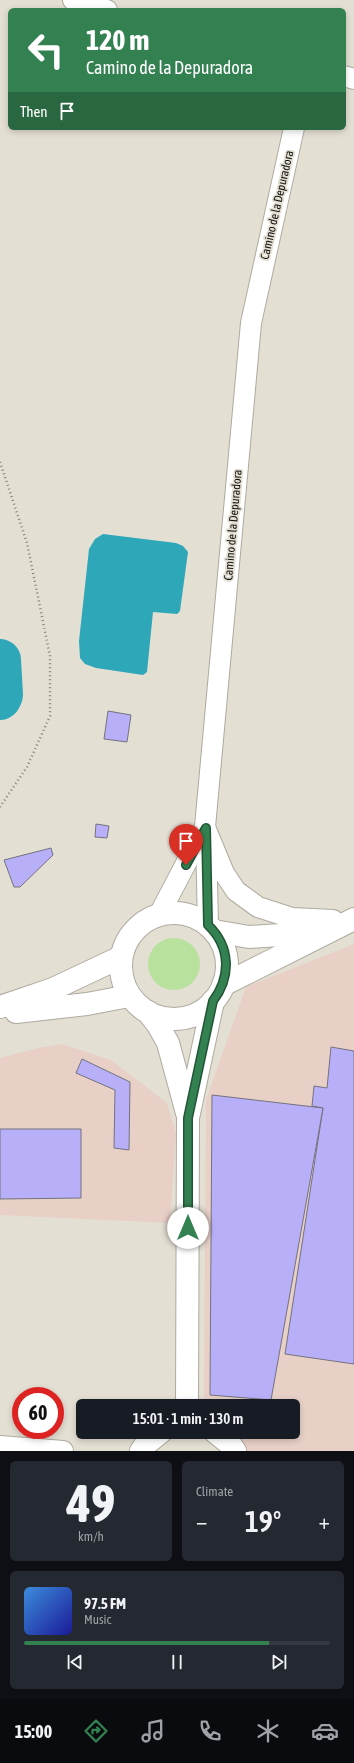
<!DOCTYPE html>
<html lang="en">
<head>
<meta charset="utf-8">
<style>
	:root { --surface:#171b24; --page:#242831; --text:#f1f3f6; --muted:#9ea1a6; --line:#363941; --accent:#338151 }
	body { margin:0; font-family:"Asap Condensed",sans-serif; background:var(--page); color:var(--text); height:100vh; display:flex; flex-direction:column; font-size:15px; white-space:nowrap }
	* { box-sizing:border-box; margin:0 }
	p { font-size:13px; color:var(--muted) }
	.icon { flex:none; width:22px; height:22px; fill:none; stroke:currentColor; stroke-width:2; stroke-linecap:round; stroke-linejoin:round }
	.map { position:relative; height:1451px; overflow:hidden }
	.side { display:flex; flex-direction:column; gap:10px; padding:10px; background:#0d0f14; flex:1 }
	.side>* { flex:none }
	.banner { position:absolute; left:8px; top:8px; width:338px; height:122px; border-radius:6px; box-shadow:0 2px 6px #0003; background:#338151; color:#fff; overflow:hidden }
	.speed { position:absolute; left:12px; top:1387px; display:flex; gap:8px; font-size:20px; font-weight:700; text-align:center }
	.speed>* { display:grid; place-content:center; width:52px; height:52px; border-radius:50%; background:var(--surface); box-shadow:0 2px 6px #0003; line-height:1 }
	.speed .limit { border:6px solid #d22; background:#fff; color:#111 }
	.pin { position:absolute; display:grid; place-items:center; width:34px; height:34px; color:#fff; margin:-41px -17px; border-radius:50% 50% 50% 0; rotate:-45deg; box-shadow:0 0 4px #0007 }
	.pin .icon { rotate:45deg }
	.me { position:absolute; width:44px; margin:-22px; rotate:0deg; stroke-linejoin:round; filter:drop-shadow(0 0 3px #0008) }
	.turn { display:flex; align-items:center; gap:14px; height:84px; padding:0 12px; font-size:18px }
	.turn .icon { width:52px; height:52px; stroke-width:2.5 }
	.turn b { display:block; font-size:28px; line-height:34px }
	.then { display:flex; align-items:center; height:38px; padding:0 12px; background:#0003; gap:8px; font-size:15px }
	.big { font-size:30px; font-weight:600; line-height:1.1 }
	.side .widget { flex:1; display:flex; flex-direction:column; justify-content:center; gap:6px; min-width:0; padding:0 14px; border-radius:6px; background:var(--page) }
	.side .dial { align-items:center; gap:0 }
	.dial b { font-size:52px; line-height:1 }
	.song { display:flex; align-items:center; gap:12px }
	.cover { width:48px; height:48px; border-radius:6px; background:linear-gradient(135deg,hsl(210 70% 55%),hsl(240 70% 35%)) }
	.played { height:4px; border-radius:2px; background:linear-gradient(90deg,var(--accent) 80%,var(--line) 80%) }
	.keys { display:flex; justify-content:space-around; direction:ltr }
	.heat { display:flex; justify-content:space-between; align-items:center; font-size:22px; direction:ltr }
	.side .tiles { flex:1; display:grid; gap:10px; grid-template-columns:1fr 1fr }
	.widget:last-child { grid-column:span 2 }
	.trip { position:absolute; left:76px; top:1399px; width:224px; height:40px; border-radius:6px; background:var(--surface); box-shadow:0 2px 6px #0003; font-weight:600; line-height:40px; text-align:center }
	.dock { display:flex; height:64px; justify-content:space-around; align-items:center; background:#090b0e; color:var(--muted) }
	.dock .icon { width:28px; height:28px }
	.dock .on { color:var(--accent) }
	.dock b { font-size:18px; color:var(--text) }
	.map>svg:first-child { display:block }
	.industrial { fill:#e8d0c7 }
	.green { fill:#b7e19d }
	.water { fill:#2ea8b9 }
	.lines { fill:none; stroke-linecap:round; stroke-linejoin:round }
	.river { stroke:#2ea8b9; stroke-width:42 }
	.building { fill:#b8aff9; stroke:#73727d }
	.street-casing { stroke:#aeaa9f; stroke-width:22 }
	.primary-casing { stroke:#aeaa9f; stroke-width:24 }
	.highway-casing { stroke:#aeaa9f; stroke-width:24 }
	.path { stroke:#858279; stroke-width:2.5; stroke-dasharray:1 3; stroke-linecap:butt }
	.street { stroke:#fff; stroke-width:20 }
	.primary { stroke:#fff; stroke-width:22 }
	.highway { stroke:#fff; stroke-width:22 }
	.route-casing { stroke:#215435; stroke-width:10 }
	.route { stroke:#338151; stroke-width:7 }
	.labels { text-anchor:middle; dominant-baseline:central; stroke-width:3.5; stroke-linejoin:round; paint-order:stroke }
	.street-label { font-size:12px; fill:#14130f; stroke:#e4dfd3 }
</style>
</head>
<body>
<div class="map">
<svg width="354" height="1451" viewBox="0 0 354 1451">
	<rect width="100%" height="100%" fill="#e4dfd3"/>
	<!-- industrial -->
	<g class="industrial">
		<polygon points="354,944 354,1451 246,1451 229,1432 293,1432 293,1406 204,1406 206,1100 246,987"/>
		<polygon points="62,1044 111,1060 167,1103 176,1134 170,1223 0,1215 0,1058 38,1048"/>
	</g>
	<!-- green -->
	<circle class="green" cx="174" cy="964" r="26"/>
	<!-- water -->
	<polygon class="water" points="103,534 176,543 183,546 188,552 180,611 177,614 153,612 147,672 143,675 96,668 85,664 80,658 79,641 89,549 95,539"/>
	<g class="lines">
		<!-- river -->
		<polyline class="river" points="0,660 2,695 0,699"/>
	</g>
	<!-- building -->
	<g class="building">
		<polygon points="108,711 131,715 127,742 104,739"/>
		<polygon points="96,824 109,826 107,838 95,837"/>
		<polygon points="51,848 53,855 20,887 14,887 4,860"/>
		<polygon points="331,1047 354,1051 354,1364 285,1354 323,1108 312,1106 314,1086 327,1088"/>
		<polygon points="82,1059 130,1082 129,1150 114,1148 115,1090 76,1073"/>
		<polygon points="212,1095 323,1108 271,1400 210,1395"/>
		<polygon points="0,1129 81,1129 81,1198 0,1199"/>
	</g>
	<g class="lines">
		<defs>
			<g id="street">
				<polyline points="73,0 107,10"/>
				<polyline points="344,76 354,79"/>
				<polyline points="205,827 224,873 236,891 258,907 292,918 333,920"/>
				<polyline points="206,839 208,925"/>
				<polyline points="159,915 205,827 251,323 294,128"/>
				<polyline points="0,1446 63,1451"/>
			</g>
			<g id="primary">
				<polyline points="148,1012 158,1025 168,1043 187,1113"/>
				<polyline points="187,1406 188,1118 213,1001"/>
				<polyline points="215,1432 230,1444 235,1451"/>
				<polyline points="141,1451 146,1444 161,1432"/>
			</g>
			<g id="highway">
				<circle cx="174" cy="966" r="53"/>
				<polyline points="214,931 249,937 280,935 320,927"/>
				<polyline points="223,985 354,919"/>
				<polyline points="0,1007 53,989 121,957"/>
				<polyline points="16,1012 87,1004 129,996"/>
			</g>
		</defs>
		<!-- street casing -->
		<use href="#street" class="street-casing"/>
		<!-- primary casing -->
		<use href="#primary" class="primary-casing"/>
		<!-- highway casing -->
		<use href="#highway" class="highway-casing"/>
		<!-- path -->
		<polyline class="path" points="0,462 27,543 50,656 50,716 27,767 0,807"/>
		<!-- street -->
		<use href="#street" class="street"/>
		<!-- primary -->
		<use href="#primary" class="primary"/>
		<!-- highway -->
		<use href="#highway" class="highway"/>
	</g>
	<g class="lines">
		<defs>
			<path id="route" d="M186,865L206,828L208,925C231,947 231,977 213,1001L188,1118V1228"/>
		</defs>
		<!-- route casing -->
		<use href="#route" class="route-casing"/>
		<!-- route -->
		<use href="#route" class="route"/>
	</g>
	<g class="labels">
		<!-- street labels -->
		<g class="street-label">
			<text transform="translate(277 205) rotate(-77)">Camino de la Depuradora</text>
			<text transform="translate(233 525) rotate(-85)">Camino de la Depuradora</text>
		</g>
	</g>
</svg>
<div class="speed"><div class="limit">60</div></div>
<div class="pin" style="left:186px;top:865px;background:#d93025"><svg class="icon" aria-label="arrive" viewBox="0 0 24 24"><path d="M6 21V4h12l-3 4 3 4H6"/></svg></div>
<svg class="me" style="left:188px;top:1228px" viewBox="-20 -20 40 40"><circle r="19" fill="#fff"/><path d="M0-13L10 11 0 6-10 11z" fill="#338151"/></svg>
<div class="trip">15:01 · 1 min · 130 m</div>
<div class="banner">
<div class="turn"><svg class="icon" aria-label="left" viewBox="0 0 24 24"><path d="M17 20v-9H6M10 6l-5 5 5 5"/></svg><div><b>120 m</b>Camino de la Depuradora</div></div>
<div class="then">Then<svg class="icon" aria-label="arrive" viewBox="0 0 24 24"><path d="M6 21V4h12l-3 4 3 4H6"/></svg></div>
</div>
</div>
<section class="side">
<div class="tiles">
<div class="widget dial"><b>49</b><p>km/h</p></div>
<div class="widget"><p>Climate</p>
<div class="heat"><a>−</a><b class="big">19°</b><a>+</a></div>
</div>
<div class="widget">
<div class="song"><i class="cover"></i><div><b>97.5 FM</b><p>Music</p></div></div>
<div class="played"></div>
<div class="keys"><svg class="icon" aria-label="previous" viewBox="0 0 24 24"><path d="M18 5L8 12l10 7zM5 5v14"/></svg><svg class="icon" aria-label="pause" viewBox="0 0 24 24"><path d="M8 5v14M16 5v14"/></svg><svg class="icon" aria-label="next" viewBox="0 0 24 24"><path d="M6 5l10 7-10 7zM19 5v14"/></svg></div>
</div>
</div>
</section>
<nav class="dock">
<b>15:00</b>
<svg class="icon on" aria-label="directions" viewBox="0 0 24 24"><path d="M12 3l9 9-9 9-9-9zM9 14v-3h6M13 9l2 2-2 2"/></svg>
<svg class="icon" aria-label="music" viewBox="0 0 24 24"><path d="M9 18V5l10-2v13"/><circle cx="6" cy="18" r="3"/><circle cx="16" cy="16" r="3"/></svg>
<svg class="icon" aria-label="phone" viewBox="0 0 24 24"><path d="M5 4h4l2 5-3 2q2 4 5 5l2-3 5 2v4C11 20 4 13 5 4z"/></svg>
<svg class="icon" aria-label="climate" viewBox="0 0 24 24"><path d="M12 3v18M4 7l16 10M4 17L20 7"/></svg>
<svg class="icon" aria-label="car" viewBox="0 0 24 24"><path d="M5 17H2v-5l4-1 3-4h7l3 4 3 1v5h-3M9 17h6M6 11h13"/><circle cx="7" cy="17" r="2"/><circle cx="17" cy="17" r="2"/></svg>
</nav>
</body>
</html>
